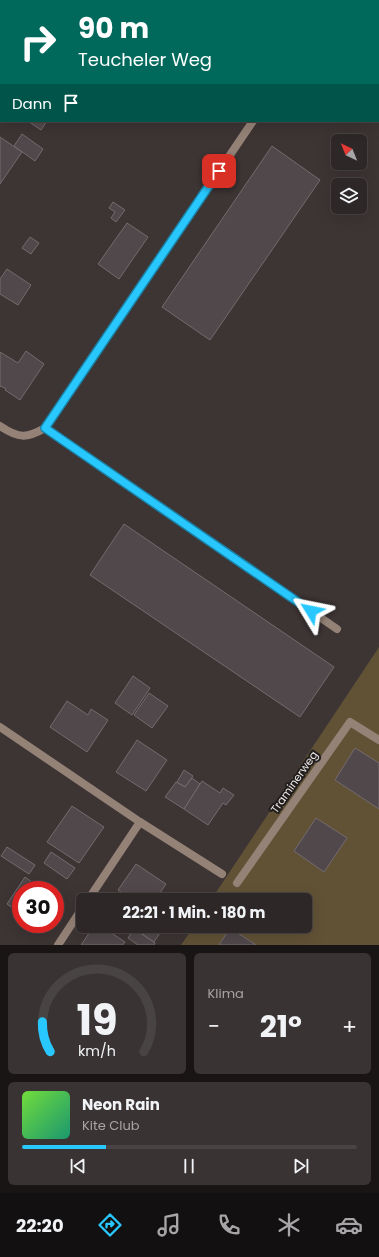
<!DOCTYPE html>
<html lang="de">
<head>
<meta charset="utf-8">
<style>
	:root { --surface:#2e2727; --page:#3a3333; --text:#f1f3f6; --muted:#a7a5a7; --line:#494444; --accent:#28c8ff }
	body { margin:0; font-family:Poppins,sans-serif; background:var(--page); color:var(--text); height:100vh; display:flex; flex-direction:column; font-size:15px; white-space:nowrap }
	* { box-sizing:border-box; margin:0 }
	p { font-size:13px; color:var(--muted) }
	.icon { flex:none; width:22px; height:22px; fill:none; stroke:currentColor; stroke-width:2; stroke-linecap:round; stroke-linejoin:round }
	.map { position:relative; height:945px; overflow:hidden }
	.details { display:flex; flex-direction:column; gap:8px; padding:8px; background:#191515; flex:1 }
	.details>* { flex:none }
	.hud { position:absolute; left:0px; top:0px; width:379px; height:122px; box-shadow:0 4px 16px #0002,0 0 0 1px var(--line); background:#00695c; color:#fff; overflow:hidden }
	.needle { width:26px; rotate:317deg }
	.fabs { position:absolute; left:331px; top:134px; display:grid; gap:8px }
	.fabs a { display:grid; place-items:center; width:36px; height:36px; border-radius:6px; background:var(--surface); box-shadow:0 4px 16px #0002,0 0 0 1px var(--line); font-size:20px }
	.speed { position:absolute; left:12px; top:881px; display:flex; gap:8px; font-size:20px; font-weight:700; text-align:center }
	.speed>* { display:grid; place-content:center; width:52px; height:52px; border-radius:50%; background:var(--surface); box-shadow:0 4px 16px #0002,0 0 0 1px var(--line); line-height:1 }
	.speed .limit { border:6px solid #d22; background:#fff; color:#111 }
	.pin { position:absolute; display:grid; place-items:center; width:34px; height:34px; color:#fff; margin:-17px; border-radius:8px; box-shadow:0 2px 6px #0006 }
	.me { position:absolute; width:44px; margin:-22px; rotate:305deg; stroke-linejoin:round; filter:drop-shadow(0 0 3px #0008) }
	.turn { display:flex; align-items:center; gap:14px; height:84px; padding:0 12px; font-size:18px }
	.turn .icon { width:52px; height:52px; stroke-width:2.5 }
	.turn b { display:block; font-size:28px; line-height:34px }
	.then { display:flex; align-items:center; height:38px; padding:0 12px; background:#0003; gap:8px; font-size:15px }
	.big { font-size:30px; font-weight:700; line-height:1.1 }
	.details .widget { flex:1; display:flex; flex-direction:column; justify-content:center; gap:6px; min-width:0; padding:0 14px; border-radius:6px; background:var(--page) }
	.details .dial { align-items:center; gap:0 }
	.dial svg { height:104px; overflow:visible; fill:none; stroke:var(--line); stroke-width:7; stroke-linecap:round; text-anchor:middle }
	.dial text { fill:var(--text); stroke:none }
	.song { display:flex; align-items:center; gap:12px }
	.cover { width:48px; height:48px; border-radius:6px; background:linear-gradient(135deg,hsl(100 70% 55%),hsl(160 70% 35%)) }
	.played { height:4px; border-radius:2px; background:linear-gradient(90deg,var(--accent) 25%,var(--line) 25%) }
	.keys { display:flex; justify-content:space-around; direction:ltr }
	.heat { display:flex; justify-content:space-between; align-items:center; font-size:22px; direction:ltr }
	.details .tiles { flex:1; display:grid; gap:8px; grid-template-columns:1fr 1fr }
	.widget:last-child { grid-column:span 2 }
	.trip { position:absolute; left:76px; top:893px; width:236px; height:40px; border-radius:6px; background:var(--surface); box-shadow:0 4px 16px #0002,0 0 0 1px var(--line); font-weight:700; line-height:40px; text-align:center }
	.menu { display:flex; height:64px; justify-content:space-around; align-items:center; background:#121010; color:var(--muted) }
	.menu .icon { width:28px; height:28px }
	.menu .current { color:var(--accent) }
	.menu b { font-size:18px; color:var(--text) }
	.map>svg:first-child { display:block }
	.green { fill:#615236 }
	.building { fill:#50484b; stroke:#746b6f }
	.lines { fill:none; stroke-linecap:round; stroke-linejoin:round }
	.minor { stroke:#958277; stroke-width:8 }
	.route-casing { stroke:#1a82a6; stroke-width:10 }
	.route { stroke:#28c8ff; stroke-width:7 }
	.labels { text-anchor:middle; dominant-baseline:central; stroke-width:4; stroke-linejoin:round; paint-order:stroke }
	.street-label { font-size:11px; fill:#eee8e8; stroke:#211d1d }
</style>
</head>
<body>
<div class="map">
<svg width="379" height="945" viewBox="0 0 379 945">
	<rect width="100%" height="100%" fill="#3d3434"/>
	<!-- green -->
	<polygon class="green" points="379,647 379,945 181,945 194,926 305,926 305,900 211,900"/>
	<!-- building -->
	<g class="building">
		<polygon points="0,0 15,0 1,1 0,21"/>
		<polygon points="96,0 124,0 126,1 95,1"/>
		<polygon points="379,17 379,89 378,90 378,18"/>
		<polygon points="28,121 47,121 41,130"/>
		<polygon points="22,134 43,149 35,161 14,146"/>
		<polygon points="0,137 22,152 0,184"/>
		<polygon points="272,146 320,180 210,340 162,307"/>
		<polygon points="113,202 125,210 116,222 111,218 115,212 109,208"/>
		<polygon points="127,223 148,237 119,279 98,264"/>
		<polygon points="30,237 39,243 31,254 22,248"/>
		<polygon points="7,269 31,285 18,305 0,294 0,279"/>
		<polygon points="26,351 44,364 20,400 5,390 6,389 1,386 0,387 0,352 18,363"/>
		<polygon points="124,524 334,667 300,717 90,575"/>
		<polygon points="133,676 150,688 132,715 115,703"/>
		<polygon points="149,693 168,706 152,728 134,715"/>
		<polygon points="67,701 88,715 91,709 108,720 87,752 50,727"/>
		<polygon points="137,740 167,760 146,791 116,772"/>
		<polygon points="355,748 379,763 379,809 335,780"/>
		<polygon points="184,770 193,776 185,787 177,782"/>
		<polygon points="192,778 200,784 184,809 165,797 176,782 185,787"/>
		<polygon points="202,781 220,793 223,788 234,795 226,805 223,803 208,825 184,809"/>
		<polygon points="72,806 104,827 79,863 47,842"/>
		<polygon points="316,818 347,838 324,872 294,851"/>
		<polygon points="7,847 35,865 29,874 1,856"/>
		<polygon points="51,852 75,868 67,879 44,863"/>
		<polygon points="136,864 166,884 155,900 126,900 128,897 118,890"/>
		<polygon points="25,877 43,890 21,890 21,914 7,904"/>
		<polygon points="94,926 101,926 125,942 123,945 81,945"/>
		<polygon points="131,926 150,926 160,933 154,942"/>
		<polygon points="272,926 284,926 280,931"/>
		<polygon points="230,928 256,945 219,945"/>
		<polygon points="134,929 155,943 154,945 138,945 128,938"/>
	</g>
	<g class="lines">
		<!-- minor -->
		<g class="minor">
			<polyline points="39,1 40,0"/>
			<polyline points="335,1 336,0"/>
			<polyline points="0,58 1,57"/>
			<path d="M0,426C18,438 26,439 45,428L253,121"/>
			<polyline points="45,428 337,629"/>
			<polyline points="0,727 140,822 88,900"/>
			<polyline points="140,822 222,874"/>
			<polyline points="237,883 350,722 379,740"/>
			<polyline points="58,945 83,907"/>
		</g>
	</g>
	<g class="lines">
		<defs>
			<polyline id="route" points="219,171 45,428 311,611"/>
		</defs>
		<!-- route casing -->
		<use href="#route" class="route-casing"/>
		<!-- route -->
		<use href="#route" class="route"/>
	</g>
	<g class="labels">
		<!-- street labels -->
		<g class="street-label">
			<text transform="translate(294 782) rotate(-55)">Traminerweg</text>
		</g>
	</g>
</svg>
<div class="fabs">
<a><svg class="needle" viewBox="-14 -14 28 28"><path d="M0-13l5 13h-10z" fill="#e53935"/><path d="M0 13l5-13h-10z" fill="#a7a5a7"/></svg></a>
<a><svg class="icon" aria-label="layers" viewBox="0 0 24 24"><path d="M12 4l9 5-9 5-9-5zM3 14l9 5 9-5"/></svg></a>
</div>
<div class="speed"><div class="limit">30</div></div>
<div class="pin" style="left:219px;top:171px;background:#d93025"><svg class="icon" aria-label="arrive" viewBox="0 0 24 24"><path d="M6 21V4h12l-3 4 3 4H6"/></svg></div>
<svg class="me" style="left:311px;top:611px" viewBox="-20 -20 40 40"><path d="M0-17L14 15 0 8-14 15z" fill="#28c8ff" stroke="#fff" stroke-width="4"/></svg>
<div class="trip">22:21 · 1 Min. · 180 m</div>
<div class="hud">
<div class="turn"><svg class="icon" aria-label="right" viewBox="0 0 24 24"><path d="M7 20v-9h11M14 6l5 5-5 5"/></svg><div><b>90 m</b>Teucheler Weg</div></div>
<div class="then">Dann<svg class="icon" aria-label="arrive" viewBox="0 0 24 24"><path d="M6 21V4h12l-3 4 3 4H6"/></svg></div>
</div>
</div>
<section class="details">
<div class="tiles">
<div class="widget dial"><svg viewBox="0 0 100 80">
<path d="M14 69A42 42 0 1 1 86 69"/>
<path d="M14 69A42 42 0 0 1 8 46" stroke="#28c8ff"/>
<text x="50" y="56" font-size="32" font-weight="700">19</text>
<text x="50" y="72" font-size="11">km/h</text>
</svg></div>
<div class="widget"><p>Klima</p>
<div class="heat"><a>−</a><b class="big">21°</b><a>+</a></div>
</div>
<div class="widget">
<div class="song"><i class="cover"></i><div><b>Neon Rain</b><p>Kite Club</p></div></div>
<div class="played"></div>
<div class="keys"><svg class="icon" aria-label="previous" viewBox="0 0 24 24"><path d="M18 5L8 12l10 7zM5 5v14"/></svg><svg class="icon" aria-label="pause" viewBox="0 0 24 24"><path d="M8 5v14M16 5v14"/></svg><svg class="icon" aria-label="next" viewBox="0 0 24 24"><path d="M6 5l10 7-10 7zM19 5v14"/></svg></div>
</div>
</div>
</section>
<nav class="menu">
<b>22:20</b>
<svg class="icon current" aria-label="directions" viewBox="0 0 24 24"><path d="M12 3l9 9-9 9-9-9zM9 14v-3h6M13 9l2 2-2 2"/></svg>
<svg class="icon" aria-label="music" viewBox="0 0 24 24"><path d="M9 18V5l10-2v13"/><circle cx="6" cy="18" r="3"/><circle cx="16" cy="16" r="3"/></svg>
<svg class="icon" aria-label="phone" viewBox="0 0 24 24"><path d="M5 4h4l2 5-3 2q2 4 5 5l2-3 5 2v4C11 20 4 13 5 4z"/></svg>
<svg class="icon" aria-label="climate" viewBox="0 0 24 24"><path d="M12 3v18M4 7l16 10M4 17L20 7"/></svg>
<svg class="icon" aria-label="car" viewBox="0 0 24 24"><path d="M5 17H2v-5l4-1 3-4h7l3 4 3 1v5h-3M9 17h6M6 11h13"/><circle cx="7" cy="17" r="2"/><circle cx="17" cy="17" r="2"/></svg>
</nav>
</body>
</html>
